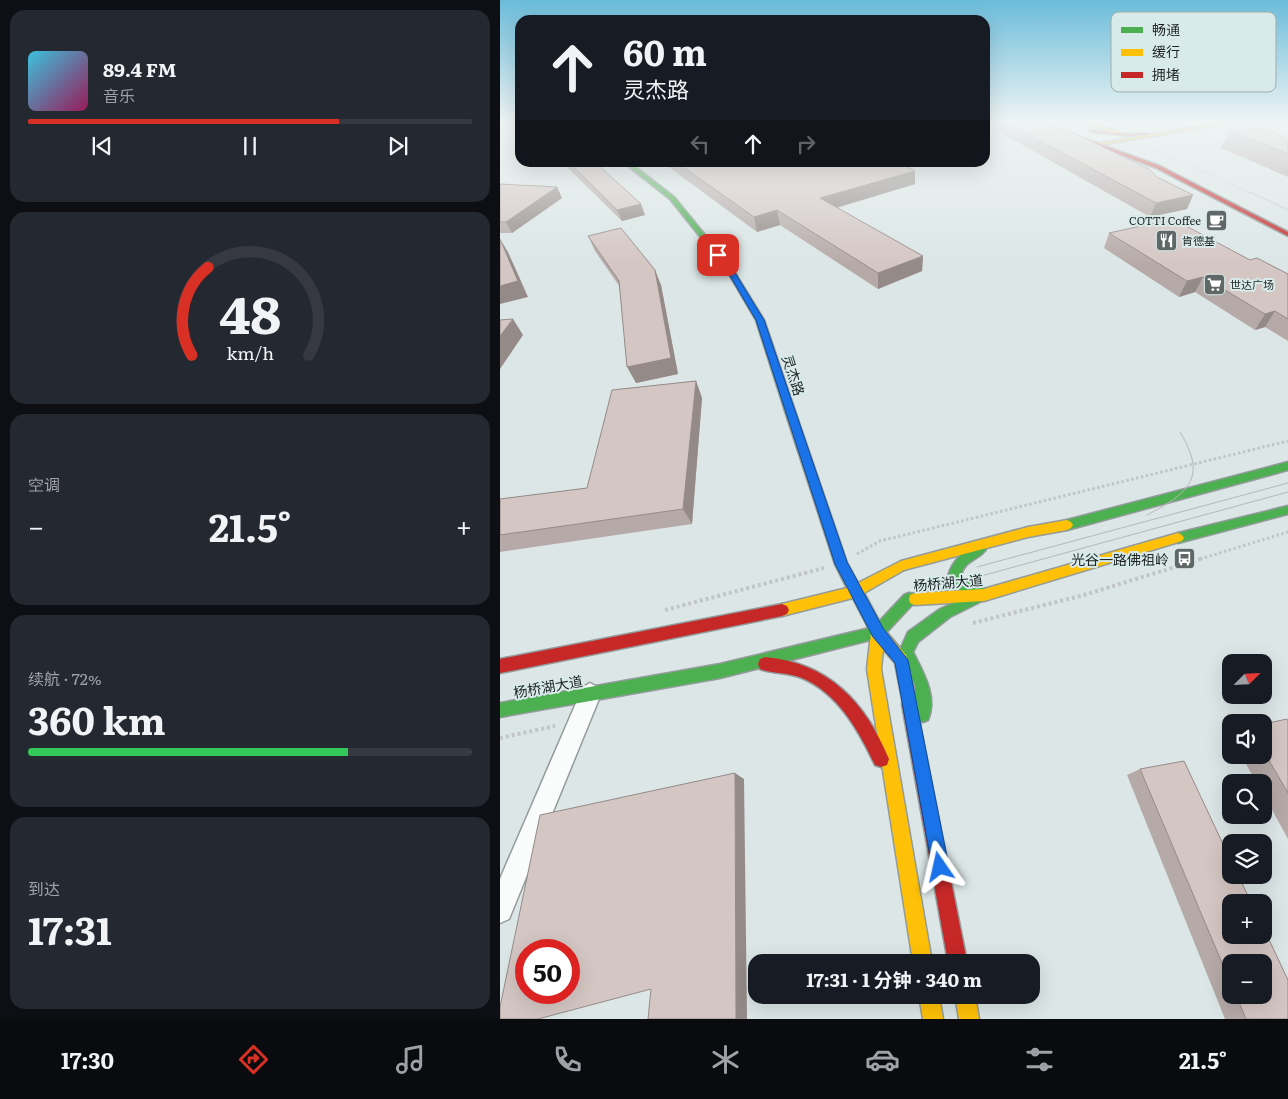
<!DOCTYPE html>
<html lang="zh">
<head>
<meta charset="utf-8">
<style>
	:root { --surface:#171b24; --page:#242831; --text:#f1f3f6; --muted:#9ea1a6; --line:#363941; --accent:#d93025 }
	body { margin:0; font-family:Literata,"Noto Sans SC",serif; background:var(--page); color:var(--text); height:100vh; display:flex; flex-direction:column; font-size:19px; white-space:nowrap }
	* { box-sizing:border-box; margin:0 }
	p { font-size:16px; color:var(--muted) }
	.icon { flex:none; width:28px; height:28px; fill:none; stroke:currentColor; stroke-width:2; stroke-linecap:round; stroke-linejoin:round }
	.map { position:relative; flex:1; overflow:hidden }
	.details { display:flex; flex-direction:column; gap:10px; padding:10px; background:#0d0f14; width:500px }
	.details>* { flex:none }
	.top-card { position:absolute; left:15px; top:15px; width:475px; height:152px; border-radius:15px; box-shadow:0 5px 20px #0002; background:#171b24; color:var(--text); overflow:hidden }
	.needle { width:32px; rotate:66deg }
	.controls { position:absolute; left:722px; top:654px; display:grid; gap:10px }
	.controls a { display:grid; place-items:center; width:50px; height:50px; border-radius:10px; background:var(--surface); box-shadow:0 5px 20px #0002; font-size:25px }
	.speed { position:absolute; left:15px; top:939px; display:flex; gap:10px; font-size:25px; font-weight:700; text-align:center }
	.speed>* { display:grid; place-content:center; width:65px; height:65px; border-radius:50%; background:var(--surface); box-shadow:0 5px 20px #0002; line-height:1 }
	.speed .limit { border:8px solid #d22; background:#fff; color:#111 }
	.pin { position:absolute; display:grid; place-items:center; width:42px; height:42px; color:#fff; margin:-21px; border-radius:10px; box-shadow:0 2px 8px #0006 }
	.me { position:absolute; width:55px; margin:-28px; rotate:349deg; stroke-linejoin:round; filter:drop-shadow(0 0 4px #0008) }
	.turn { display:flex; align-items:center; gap:18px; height:105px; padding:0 25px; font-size:22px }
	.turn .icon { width:65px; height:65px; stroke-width:2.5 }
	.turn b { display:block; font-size:35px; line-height:42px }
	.lanes { display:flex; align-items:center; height:48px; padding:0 25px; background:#0003; justify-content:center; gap:25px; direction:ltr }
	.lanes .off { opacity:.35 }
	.big { font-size:38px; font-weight:700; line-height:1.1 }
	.details .card { flex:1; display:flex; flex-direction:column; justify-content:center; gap:8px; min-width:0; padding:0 18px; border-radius:15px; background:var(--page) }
	.details .dial { align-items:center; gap:0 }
	.dial svg { height:130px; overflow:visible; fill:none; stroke:var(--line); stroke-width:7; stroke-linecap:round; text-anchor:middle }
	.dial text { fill:var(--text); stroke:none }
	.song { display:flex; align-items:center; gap:15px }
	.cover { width:60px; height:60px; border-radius:8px; background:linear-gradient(135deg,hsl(190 70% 55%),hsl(330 70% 35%)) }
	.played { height:5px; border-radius:2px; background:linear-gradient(90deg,var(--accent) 70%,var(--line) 70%) }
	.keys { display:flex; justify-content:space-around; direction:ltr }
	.heat { display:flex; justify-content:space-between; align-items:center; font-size:28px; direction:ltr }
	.charge { height:8px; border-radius:4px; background:linear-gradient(90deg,#34c759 72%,var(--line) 0) }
	.trip { position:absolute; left:248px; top:954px; width:292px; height:50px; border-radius:15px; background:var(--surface); box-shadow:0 5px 20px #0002; font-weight:700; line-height:50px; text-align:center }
	.dock { display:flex; height:80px; justify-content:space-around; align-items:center; background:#090b0e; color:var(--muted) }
	.dock .icon { width:35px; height:35px }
	.dock .selected { color:var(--accent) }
	.dock b { font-size:22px; color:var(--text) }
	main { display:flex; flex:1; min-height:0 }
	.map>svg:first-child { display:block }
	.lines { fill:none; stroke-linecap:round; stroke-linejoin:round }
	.street-casing { stroke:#939b9b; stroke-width:3 }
	.fast-casing { stroke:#939b9b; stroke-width:3 }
	.slow-casing { stroke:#939b9b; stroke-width:3 }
	.jam-casing { stroke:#939b9b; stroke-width:3 }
	.path-far3 { stroke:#c1c5c5; stroke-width:1; stroke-dasharray:1 1; stroke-linecap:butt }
	.path-far2 { stroke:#c1c5c5; stroke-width:2; stroke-dasharray:1 1; stroke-linecap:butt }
	.path-far1 { stroke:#c1c5c5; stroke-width:3; stroke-dasharray:2.5 2.5; stroke-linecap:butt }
	.path { stroke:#c1c5c5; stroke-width:4; stroke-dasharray:3 3; stroke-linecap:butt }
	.street { fill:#fafbfb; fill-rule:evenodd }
	.fast { fill:#4caf50; fill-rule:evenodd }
	.slow { fill:#ffc107; fill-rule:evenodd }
	.jam { fill:#c62828; fill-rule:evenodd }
	.tram { stroke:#b6b8b8; stroke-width:1 }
	.wall { fill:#b6aaa8; fill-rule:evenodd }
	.shaded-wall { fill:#948b88 }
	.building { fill:#d4c6c3; stroke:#948b88; fill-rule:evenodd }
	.route { fill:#1a73e8; stroke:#114b97 }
	.labels { text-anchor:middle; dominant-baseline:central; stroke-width:4; stroke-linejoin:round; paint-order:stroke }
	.far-poi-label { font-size:11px; fill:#1c2322; stroke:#d8eae9; text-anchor:start }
	.street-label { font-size:14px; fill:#1c2322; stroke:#d8eae9 }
	.poi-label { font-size:14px; fill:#1c2322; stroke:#d8eae9; text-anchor:end }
	.key { fill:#d8eae9; stroke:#a0aead; stroke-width:1 }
	.key-label { font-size:14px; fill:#1c2322 }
</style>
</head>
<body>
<main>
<section class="details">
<div class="card">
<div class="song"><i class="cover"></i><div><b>89.4 FM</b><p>音乐</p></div></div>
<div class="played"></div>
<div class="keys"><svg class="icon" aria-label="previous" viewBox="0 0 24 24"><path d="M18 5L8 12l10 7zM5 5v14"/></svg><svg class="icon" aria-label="pause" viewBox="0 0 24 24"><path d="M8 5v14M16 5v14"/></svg><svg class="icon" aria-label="next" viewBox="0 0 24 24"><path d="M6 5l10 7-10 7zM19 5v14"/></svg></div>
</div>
<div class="card dial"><svg viewBox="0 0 100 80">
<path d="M14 69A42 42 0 1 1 86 69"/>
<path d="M14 69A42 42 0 0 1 24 15" stroke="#d93025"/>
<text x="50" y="56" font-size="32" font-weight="700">48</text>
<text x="50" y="72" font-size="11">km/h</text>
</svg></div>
<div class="card"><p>空调</p>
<div class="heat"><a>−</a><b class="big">21.5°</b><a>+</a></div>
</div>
<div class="card"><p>续航 · 72%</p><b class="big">360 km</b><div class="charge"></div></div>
<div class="card"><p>到达</p><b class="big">17:31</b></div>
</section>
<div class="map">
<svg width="788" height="1019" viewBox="0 0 788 1019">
	<rect width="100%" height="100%" fill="#dce6e6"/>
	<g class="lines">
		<defs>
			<polygon id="street" points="90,683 97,687 101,694 9,919 0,923 0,879 83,687"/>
			<g id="fast">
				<polygon points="123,162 129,162 174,197 232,268 264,320 298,420 296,422 293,423 288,420 256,320 226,269 170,199"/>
				<polygon points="788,462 788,470 567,530 563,528 561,525 563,522 567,520"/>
				<polygon points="788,506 788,514 678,543 674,541 672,538 674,535 678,533"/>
				<path d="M480,544L484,545L486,549C480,560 465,559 461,575L465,581L488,590L489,594L488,598L450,617L418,642L413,652C423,672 438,697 428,720L423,722L418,720L416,715L415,685L399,652L408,632L440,609L471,595L457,589L448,576C453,559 464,550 480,544Z"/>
				<polygon points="409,593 420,595 421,599 420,603 412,605 383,636 378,638 220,678 0,717 0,703 220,664 374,627 404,595"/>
			</g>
			<g id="slow">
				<polygon points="581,122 588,122 625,134 621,135"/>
				<polygon points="724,122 736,122 599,145 597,144"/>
				<polygon points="293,417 298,420 347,563 358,583 401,561 528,527 567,520 571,522 573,525 571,528 567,530 528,537 404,570 364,593 383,628 406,655 416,704 414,709 409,711 404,709 395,663 383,649 381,669 432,962 413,962 367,669 371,633 353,598 282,616 277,614 275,610 277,606 282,604 347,588 335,564 288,420"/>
				<polygon points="678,533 682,535 684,538 682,541 484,601 415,605 410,603 409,599 410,595 415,593 484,589"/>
				<polygon points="419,995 439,995 443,1019 423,1019"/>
				<polygon points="455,995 475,995 479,1019 459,1019"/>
			</g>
			<g id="jam">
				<polygon points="533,122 540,122 660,166 788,232 788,236 656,168"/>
				<polygon points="589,130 629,134 647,133 649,134 629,136 591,132"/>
				<polygon points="282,604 287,606 289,610 287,614 282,616 0,673 0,659"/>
				<path d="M265,657C329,663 365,702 389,759L387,765L381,767L375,765C359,731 338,693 302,678C288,672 273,674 260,669L258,664L260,659Z"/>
				<polygon points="409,697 414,699 416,704 467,962 448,962 402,704 404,699"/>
			</g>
		</defs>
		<!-- street casing -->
		<use href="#street" class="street-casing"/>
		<!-- fast casing -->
		<use href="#fast" class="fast-casing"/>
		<!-- slow casing -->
		<use href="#slow" class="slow-casing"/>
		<!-- jam casing -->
		<use href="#jam" class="jam-casing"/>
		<!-- path-far3 -->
		<polyline class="path-far3" points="652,148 752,194"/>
		<!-- path-far2 -->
		<polyline class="path-far2" points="750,192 788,210"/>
		<!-- path-far1 -->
		<g class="path-far1">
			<polyline points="357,554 380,541 788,441"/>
			<polyline points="700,559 788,532"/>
		</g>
		<!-- path -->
		<g class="path">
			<polyline points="165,610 324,568"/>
			<polyline points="473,623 584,595 704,558"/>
			<polyline points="0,738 55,726"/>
		</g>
		<!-- street -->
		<use href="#street" class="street"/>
		<!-- fast -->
		<use href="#fast" class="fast"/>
		<!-- slow -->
		<use href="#slow" class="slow"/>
		<!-- jam -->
		<use href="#jam" class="jam"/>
		<!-- tram -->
		<g class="tram">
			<path d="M647,515C689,493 708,478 680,432"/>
			<polyline points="477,567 788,483"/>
			<polyline points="481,576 788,492"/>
		</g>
	</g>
	<!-- wall -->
	<g class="wall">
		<polygon points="498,122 545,122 657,177 693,195 687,209 650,217 496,130"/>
		<polygon points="729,130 788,139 788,177 721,148"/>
		<polygon points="65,162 95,162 145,215 122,221 67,167"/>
		<polygon points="162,162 397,162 415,171 415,184 337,208 423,256 422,271 378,289 280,225 257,232"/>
		<polygon points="0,184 57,187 62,198 12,233 0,233"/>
		<polygon points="609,233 750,260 788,274 788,341 765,327 755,330 695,292 679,297 604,248"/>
		<polygon points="88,236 161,285 178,374 136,383 120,287 95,251"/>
		<polygon points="196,381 202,398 192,524 0,552 0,499 87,488"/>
		<polygon points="788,721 788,839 764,795 764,782 756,782 741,755 764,755 764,724"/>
		<path d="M640,769L788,1019H725L627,775ZM731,962L764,995H731Z"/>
	</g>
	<!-- shaded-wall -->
	<g class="shaded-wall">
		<polygon points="415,171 415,184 321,212 320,198"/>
		<polygon points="57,187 62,198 12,233 6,222"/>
		<polygon points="693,195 687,209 650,217 656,203"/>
		<polygon points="141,204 145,215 122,221 117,210"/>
		<polygon points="277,210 280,225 257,232 254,217"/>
		<polygon points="0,239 8,252 28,297 0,304"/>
		<polygon points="423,256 422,271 378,289 378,273"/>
		<polygon points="155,270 161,285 178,374 136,383 127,367"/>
		<polygon points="703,277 695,292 679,297 687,281"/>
		<polygon points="775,311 765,327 755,330 765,314"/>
		<polygon points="13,319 23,335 0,369 0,336"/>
		<polygon points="196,381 202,398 192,524 183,509"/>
		<polygon points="235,773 244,779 247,1019 236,1019"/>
	</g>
	<!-- building -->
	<g class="building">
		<polygon points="505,122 545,122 555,127 567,130 649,169 657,177 693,195 656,203"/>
		<polygon points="765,128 788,139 788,154 729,130"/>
		<polygon points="69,162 95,162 141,204 117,210"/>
		<polygon points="176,162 397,162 415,171 320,198 423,256 378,273 277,210 254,217"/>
		<polygon points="0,184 57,187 6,222 0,222"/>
		<polygon points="673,219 750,260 757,258 788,274 788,319 775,311 765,314 703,277 687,281 609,233"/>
		<polygon points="121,228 155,270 171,358 127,367 119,281 88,236"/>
		<polygon points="0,239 18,281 0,286"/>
		<polygon points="13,319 0,336 0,320"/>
		<polygon points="196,381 183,509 0,535 0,499 87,488 112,390"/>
		<polygon points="787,719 788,721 788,793 764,752 764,724"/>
		<polygon points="684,761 731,861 731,875 738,875 751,902 731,902 731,935 764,935 764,929 788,980 788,1019 746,1019 736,995 764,995 764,962 731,962 731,984 640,769"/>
		<path d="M235,773L236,1019H148L151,989L38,1019H0V1007L40,815ZM26,950H69V992H26Z"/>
	</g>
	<!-- sky -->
	<linearGradient id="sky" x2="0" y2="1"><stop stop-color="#6bbcda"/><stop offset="0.46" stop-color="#eff4f4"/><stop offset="1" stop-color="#eff4f4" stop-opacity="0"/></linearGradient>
	<rect width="788" height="265" fill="url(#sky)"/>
	<!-- route -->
	<polygon class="route" points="218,253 232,268 264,320 347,562 383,628 408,660 449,867 447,874 440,876 434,874 432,867 395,663 373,637 335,564 256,320 226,269 215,255"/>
	<!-- icons -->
	<defs>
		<symbol id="cafe-square" viewBox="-11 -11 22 22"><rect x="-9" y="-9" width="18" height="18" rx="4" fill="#5f6767" stroke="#d8eae9"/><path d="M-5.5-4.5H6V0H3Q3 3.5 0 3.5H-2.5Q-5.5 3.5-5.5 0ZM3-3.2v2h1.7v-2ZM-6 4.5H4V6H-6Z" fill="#fff"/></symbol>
		<symbol id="restaurant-square" viewBox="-11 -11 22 22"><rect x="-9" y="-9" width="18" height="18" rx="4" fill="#5f6767" stroke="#d8eae9"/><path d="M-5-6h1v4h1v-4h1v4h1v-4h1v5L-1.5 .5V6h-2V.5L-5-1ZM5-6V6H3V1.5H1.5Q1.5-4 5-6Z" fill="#fff"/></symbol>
		<symbol id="supermarket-square" viewBox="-11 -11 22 22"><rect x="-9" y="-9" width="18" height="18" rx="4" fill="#5f6767" stroke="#d8eae9"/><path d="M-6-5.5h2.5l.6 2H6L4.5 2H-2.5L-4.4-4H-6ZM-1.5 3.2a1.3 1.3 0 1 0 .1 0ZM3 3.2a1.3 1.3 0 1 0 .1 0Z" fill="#fff"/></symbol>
		<symbol id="bus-square" viewBox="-11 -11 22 22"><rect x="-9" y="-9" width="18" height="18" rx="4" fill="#5f6767" stroke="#d8eae9"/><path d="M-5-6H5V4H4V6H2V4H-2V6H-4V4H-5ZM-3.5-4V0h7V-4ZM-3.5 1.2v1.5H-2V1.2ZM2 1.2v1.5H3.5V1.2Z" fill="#fff"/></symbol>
	</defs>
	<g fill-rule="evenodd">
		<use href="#cafe-square" x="704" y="208" width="25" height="25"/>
		<use href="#restaurant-square" x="654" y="228" width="25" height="25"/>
		<use href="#supermarket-square" x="702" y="272" width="25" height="25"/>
		<use href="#bus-square" x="672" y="546" width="25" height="25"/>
	</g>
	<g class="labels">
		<!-- far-poi labels -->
		<g class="far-poi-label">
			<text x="701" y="220" text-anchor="end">COTTI Coffee</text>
			<text x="682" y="240">肯德基</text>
			<text x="730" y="284">世达广场</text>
		</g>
		<!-- street labels -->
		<g class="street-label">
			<text transform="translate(294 375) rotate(72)">灵杰路</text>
			<text transform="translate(448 582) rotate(-5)">杨桥湖大道</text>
			<text transform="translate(48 686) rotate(-10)">杨桥湖大道</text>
		</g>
		<!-- poi labels -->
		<g class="poi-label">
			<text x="669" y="559">光谷一路佛祖岭</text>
		</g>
	</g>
	<!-- legend -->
	<rect x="611" y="12" width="165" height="80" rx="8" class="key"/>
	<rect x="621" y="27" width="22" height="6" fill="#4caf50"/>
	<rect x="621" y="49" width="22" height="7" fill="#ffc107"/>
	<rect x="621" y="72" width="22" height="6" fill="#c62828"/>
	<g class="key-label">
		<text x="652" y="35">畅通</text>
		<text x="652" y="57">缓行</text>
		<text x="652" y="80">拥堵</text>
	</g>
</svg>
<div class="controls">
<a><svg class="needle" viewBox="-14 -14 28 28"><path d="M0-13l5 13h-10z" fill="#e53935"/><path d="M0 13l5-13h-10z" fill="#9ea1a6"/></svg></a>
<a><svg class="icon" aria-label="sound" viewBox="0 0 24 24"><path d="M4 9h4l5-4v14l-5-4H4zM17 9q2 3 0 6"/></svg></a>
<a><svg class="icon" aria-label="search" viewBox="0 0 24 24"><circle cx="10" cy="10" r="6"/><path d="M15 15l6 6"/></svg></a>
<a><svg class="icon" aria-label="layers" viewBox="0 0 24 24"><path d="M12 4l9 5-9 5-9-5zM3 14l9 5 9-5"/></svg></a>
<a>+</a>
<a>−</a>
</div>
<div class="speed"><div class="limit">50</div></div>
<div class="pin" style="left:218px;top:255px;background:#d93025"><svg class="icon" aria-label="arrive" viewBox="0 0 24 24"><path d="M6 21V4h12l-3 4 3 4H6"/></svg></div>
<svg class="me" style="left:440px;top:867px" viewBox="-20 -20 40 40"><path d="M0-17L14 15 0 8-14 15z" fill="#1a73e8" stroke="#fff" stroke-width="4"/></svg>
<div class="trip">17:31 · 1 分钟 · 340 m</div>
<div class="top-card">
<div class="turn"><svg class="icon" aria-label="ahead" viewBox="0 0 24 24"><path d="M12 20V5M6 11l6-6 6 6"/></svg><div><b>60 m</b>灵杰路</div></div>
<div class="lanes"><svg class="icon off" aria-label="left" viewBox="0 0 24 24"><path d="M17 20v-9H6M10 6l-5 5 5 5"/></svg><svg class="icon" aria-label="ahead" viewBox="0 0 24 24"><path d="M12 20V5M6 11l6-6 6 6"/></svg><svg class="icon off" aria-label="right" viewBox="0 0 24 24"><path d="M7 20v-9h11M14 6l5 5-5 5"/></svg></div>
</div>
</div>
</main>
<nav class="dock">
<b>17:30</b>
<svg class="icon selected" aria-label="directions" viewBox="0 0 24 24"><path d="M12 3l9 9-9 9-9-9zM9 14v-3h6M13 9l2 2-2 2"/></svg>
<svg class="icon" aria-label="music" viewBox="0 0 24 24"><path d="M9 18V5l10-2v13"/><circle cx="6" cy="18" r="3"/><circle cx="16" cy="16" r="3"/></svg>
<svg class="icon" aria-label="phone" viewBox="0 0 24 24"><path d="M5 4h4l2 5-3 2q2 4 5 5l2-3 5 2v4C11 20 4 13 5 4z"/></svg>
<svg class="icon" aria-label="climate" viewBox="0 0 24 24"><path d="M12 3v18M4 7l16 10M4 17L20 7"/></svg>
<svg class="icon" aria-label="car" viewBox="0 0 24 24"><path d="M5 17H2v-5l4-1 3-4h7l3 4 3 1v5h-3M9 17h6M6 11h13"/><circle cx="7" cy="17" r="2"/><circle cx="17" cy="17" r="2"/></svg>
<svg class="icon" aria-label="filters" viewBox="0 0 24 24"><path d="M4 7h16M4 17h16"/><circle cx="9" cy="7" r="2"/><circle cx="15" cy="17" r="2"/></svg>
<b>21.5°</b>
</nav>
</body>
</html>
